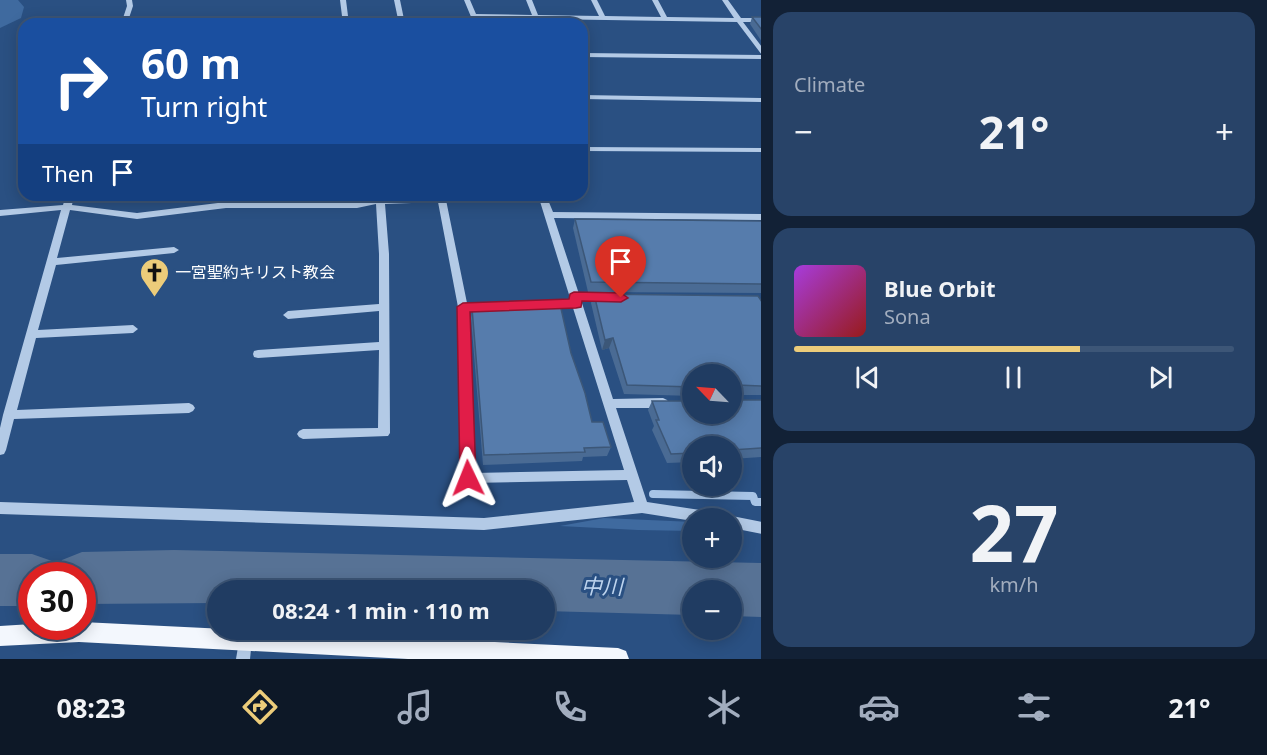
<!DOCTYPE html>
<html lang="en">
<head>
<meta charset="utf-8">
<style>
	:root { --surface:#203c62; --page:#284368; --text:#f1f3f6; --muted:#a2adbe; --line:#3d5677; --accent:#eccc7a }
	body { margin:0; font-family:"Noto Sans","Noto Sans JP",sans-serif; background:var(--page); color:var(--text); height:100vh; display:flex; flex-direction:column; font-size:22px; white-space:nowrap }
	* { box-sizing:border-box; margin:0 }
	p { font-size:20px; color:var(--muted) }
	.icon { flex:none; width:33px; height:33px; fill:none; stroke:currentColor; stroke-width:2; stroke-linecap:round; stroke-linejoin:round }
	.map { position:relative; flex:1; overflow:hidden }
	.sheet { display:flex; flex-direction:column; gap:12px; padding:12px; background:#122136; width:506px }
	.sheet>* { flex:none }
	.hud { position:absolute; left:18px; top:18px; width:570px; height:183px; border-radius:18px; box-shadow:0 3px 15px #0003,0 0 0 2px var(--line); background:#1a4fa0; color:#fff; overflow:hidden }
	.needle { width:39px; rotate:295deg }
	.controls { position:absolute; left:682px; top:364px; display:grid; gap:12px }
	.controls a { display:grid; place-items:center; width:60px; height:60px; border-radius:50%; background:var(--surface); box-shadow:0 3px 15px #0003,0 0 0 2px var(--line); font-size:30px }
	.speed { position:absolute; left:18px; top:562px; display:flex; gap:12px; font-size:30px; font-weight:700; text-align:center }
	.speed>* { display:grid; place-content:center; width:78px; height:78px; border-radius:50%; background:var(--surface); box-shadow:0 3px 15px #0003,0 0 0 2px var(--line); line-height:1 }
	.speed .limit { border:9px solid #d22; background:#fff; color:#111 }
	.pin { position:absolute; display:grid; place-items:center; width:51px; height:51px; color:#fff; margin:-62px -26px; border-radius:50% 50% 50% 0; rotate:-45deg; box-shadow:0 0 6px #0007 }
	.pin .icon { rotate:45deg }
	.me { position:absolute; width:66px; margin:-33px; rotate:358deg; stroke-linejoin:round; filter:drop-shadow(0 0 4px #0008) }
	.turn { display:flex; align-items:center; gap:21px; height:126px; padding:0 24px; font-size:27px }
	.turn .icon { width:78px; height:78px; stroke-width:2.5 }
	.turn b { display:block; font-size:42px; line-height:51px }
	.then { display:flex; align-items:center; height:57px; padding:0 24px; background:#0003; gap:12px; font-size:22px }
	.big { font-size:45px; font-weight:700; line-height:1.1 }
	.sheet .tile { flex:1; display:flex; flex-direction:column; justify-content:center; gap:9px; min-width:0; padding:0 21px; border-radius:18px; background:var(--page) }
	.sheet .dial { align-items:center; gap:0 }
	.dial b { font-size:78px; line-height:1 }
	.song { display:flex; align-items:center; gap:18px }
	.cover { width:72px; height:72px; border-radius:9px; background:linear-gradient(135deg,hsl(280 70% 55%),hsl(0 70% 35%)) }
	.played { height:6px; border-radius:3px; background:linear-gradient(90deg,var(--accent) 65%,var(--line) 65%) }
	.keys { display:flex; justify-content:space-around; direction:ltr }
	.heat { display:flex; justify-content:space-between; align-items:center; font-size:33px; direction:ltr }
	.trip { position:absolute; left:207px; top:580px; width:348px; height:60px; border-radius:30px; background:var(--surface); box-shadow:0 3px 15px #0003,0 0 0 2px var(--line); font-weight:700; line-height:60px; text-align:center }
	.tabs { display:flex; height:96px; justify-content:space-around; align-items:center; background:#0d1827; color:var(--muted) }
	.tabs .icon { width:42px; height:42px }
	.tabs .on { color:var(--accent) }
	.tabs b { font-size:27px; color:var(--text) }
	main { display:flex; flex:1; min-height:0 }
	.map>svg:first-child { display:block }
	.green { fill:#3f6a9f }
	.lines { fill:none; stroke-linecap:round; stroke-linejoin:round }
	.stream { stroke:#a8c4e6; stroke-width:8 }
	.river { fill:#577295; fill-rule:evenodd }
	.minor { fill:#b3cae6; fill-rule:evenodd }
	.major { fill:#f3f7fd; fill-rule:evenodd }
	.wall { fill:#4a6b94 }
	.shaded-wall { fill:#3c5778 }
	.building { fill:#567cac; stroke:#3c5778; stroke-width:1.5 }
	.route { fill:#e11d48; stroke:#92132f; stroke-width:1.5 }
	.labels { text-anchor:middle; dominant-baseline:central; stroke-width:6; stroke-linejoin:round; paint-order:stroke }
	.poi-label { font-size:16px; fill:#fff; stroke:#2a5082; text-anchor:start }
	.near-water-label { font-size:21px; font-style:italic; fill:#bed4ee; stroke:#2a5082 }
</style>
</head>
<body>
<main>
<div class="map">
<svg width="762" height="659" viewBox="0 0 762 659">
	<rect width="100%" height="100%" fill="#2a5082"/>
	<!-- green -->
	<g class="green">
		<polygon points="0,0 18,0 24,7 21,18 0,28"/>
		<polygon points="604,518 693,522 693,531 638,530 560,526"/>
	</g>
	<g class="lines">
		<!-- stream -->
		<polyline class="stream" points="653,494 753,496 755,502 762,502"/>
		<!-- river -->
		<polygon class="river" points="174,550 762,563 762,617 732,616 732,591 693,591 693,615 544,611 544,591 218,591 218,603 82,604 82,576 32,576 32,606 0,606 0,554 32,554 52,561 57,573 62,560 82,552"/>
		<!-- minor -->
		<g class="minor">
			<polygon points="126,0 132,0 133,6 127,24 121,24 127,6"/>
			<polygon points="340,0 346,0 349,24 343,24"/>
			<polygon points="394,0 400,0 405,24 399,24"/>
			<polygon points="464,0 470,0 476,14 532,15 526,0 532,0 538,15 599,16 591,0 597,0 605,16 661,17 652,0 658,0 667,17 734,18 722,0 728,0 741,18 762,18 762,22 743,22 762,47 762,55 737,22 478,18 480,24 474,24"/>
			<polygon points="582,53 762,55 762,59 582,57"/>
			<polygon points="582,95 762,98 762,102 582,99"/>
			<polygon points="582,147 762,148 762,152 582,151"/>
			<path d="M66,195H74L72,205L137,213L226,202H357L376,199V195H384L385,198L445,195L467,303L571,301L538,195H546L553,212L762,214V220L554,218L579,294H607L612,297L607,300H581L613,399L663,398L667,400L669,403L667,406L663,408H616L647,502L720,513L725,515L727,519H693V521L642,513L484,530L0,514V502L484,518L634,502L627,480L468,483L464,482L462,478L458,307L438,202L385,204L389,254L390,433L388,436L303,439L299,437L297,434L299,431L303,429L378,428L379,350L258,358L254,357L253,354L254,351L258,350L379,342V311L288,319L283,315L288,311L379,304V254L376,204L357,208H226L137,219L70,210L57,258L174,247L179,250L174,253L56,265L38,330L133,325L138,329L133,333L36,338L17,410L189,403L193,405L195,408L193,411L189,413L14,419L6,450L4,454L0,455V428L3,415L61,210L0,216V210L63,205ZM573,308L624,470L474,473L468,310Z"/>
			<polygon points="732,516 762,522 762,534 732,528 732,519 727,519"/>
			<polygon points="245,633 250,635 252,640 250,659 236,659 240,635"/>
		</g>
		<!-- major -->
		<polygon class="major" points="82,622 618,648 626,651 629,659 408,659 79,642 0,646 0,626 32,624 32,627 82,627"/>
	</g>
	<!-- wall -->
	<g class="wall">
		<polygon points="752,17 762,17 762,42 750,24"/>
		<polygon points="575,219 762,221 762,293 588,292 573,228"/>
		<polygon points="594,294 762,302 762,395 735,395 735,398 737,400 762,400 762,457 732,459 732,447 693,447 693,462 667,463 652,430 654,426 648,410 652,401 732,414 693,375 693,396 624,394 609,348 602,350 591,303"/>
		<polygon points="521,302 571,353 592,422 611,447 607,456 583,457 582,461 483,465 471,318 472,308 520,309"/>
	</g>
	<!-- shaded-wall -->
	<polygon class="shaded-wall" points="613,338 609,348 602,350 605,340"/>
	<!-- building -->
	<g class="building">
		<polygon points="752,17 762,17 762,30"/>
		<polygon points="575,219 762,221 762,284 591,282"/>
		<polygon points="594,294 758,296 762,302 762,386 737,385 735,388 735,398 737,400 762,400 762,448 732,450 732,447 693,447 693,453 671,454 656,420 659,420 652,401 693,401 693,414 732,414 732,375 693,375 693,387 627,385 613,338 605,340"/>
		<polygon points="521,302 560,304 571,353 585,393 592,422 603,422 611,447 584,448 585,452 484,455 472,308 523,309"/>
	</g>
	<!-- route -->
	<polygon class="route" points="574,292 621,293 628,298 621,302 582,301 581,307 576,308 470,312 476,478 474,483 468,485 462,483 460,478 457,307 463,303 569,299 570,294"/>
	<!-- icons -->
	<defs>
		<symbol id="church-pin" viewBox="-11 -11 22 30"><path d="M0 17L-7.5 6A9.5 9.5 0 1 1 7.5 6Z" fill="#eccc7a" stroke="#2a5082"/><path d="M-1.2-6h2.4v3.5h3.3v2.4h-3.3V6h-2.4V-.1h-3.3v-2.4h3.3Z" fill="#111"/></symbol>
	</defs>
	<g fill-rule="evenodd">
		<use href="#church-pin" x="138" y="256" width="33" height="45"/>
	</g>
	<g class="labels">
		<!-- poi labels -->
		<g class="poi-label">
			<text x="175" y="272">一宮聖約キリスト教会</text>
		</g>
		<!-- near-water labels -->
		<g class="near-water-label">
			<text transform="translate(602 586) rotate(1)">中川</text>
		</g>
	</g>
</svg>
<div class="controls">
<a><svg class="needle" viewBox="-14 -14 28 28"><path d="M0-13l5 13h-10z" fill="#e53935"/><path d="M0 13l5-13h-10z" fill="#a2adbe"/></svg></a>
<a><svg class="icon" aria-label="sound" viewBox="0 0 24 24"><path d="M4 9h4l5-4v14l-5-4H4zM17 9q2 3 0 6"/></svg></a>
<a>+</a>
<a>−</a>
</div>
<div class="speed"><div class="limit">30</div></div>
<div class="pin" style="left:621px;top:298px;background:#d93025"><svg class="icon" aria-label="arrive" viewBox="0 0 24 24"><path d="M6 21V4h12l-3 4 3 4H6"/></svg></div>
<svg class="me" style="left:468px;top:478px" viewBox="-20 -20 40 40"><path d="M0-17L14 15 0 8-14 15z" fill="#e11d48" stroke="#fff" stroke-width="4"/></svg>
<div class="trip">08:24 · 1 min · 110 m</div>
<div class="hud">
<div class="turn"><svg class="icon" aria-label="right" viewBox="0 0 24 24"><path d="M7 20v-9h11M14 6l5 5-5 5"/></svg><div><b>60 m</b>Turn right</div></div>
<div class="then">Then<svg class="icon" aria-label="arrive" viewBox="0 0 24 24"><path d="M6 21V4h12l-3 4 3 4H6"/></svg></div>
</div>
</div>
<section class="sheet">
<div class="tile"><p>Climate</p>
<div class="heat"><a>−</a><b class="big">21°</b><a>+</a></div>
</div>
<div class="tile">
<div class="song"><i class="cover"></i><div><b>Blue Orbit</b><p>Sona</p></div></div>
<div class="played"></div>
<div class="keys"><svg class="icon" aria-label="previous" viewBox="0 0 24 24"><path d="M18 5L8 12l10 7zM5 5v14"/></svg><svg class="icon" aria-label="pause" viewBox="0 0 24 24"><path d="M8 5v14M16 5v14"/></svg><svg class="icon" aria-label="next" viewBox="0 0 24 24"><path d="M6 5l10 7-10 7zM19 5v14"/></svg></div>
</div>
<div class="tile dial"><b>27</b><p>km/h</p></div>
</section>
</main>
<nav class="tabs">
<b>08:23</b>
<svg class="icon on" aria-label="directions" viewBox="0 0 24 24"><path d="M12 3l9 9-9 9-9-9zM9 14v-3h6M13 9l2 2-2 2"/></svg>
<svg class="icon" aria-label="music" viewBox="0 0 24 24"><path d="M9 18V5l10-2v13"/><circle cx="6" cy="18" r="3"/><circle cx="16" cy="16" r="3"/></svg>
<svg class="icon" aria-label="phone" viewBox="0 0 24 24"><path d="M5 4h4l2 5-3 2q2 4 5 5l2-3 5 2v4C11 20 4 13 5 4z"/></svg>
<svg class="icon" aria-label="climate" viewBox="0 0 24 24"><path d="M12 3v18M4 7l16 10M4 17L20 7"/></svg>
<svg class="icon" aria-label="car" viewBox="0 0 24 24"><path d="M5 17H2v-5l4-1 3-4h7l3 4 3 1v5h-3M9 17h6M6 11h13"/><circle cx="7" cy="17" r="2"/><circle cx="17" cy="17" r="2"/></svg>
<svg class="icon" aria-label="filters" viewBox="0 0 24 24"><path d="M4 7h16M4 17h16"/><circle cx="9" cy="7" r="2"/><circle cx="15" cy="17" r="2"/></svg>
<b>21°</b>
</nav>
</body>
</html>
